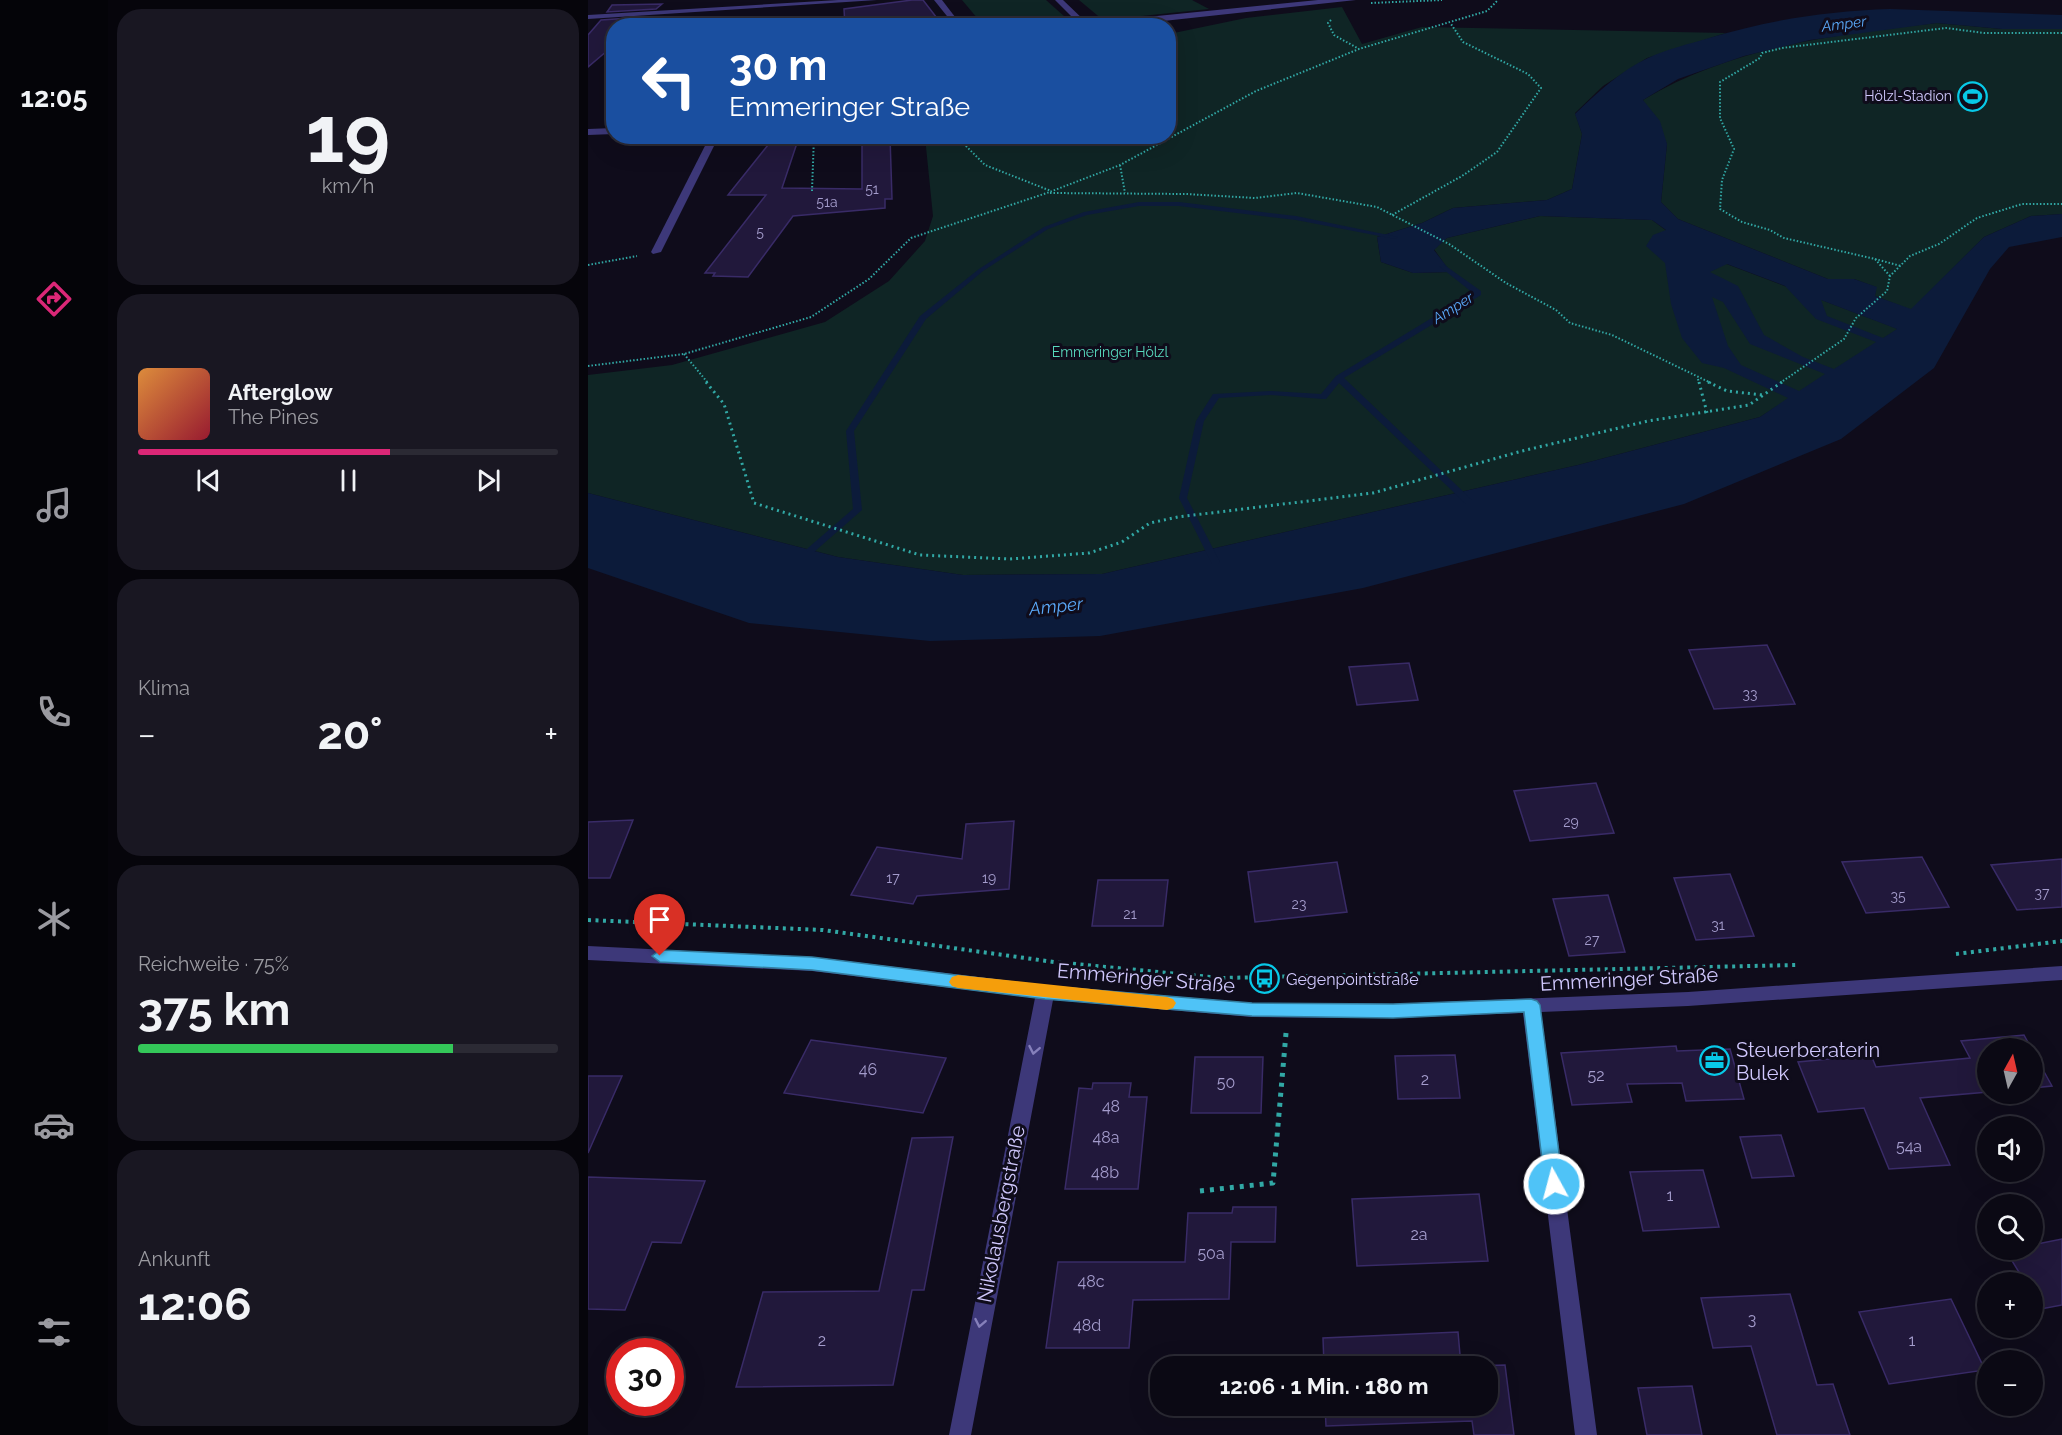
<!DOCTYPE html>
<html lang="de">
<head>
<meta charset="utf-8">
<style>
	:root { --surface:#0b0914; --page:#191722; --text:#f1f3f6; --muted:#9a9aa0; --line:#2b2a34; --accent:#db2777 }
	body { margin:0; font-family:Raleway,sans-serif; background:var(--page); color:var(--text); height:100vh; display:flex; flex-direction:column; font-size:22px; white-space:nowrap }
	* { box-sizing:border-box; margin:0 }
	p { font-size:20px; color:var(--muted) }
	.icon { flex:none; width:33px; height:33px; fill:none; stroke:currentColor; stroke-width:2; stroke-linecap:round; stroke-linejoin:round }
	.map { position:relative; flex:1; overflow:hidden }
	.details { display:flex; flex-direction:column; gap:9px; padding:9px; background:#06050b; width:480px }
	.details>* { flex:none }
	.banner { position:absolute; left:18px; top:18px; width:570px; height:126px; border-radius:24px; box-shadow:0 6px 24px #0002,0 0 0 2px var(--line); background:#1a4fa0; color:#fff; overflow:hidden }
	.needle { width:39px; rotate:8deg }
	.buttons { position:absolute; left:1389px; top:1038px; display:grid; gap:12px }
	.buttons a { display:grid; place-items:center; width:66px; height:66px; border-radius:50%; background:var(--surface); box-shadow:0 6px 24px #0002,0 0 0 2px var(--line); font-size:30px }
	.speed { position:absolute; left:18px; top:1338px; display:flex; gap:12px; font-size:30px; font-weight:700; text-align:center }
	.speed>* { display:grid; place-content:center; width:78px; height:78px; border-radius:50%; background:var(--surface); box-shadow:0 6px 24px #0002,0 0 0 2px var(--line); line-height:1 }
	.speed .limit { border:9px solid #d22; background:#fff; color:#111 }
	.pin { position:absolute; display:grid; place-items:center; width:51px; height:51px; color:#fff; margin:-62px -26px; border-radius:50% 50% 50% 0; rotate:-45deg; box-shadow:0 0 6px #0007 }
	.pin .icon { rotate:45deg }
	.me { position:absolute; width:66px; margin:-33px; rotate:353deg; stroke-linejoin:round; filter:drop-shadow(0 0 4px #0008) }
	.turn { display:flex; align-items:center; gap:21px; height:126px; padding:0 24px; font-size:27px }
	.turn .icon { width:78px; height:78px; stroke-width:2.5 }
	.turn b { display:block; font-size:42px; line-height:51px }
	.big { font-size:45px; font-weight:700; line-height:1.1 }
	.details .widget { flex:1; display:flex; flex-direction:column; justify-content:center; gap:9px; min-width:0; padding:0 21px; border-radius:24px; background:var(--page) }
	.details .dial { align-items:center; gap:0 }
	.dial b { font-size:78px; line-height:1 }
	.song { display:flex; align-items:center; gap:18px }
	.cover { width:72px; height:72px; border-radius:9px; background:linear-gradient(135deg,hsl(30 70% 55%),hsl(350 70% 35%)) }
	.played { height:6px; border-radius:3px; background:linear-gradient(90deg,var(--accent) 60%,var(--line) 60%) }
	.keys { display:flex; justify-content:space-around; direction:ltr }
	.heat { display:flex; justify-content:space-between; align-items:center; font-size:33px; direction:ltr }
	.charge { height:9px; border-radius:4px; background:linear-gradient(90deg,#34c759 75%,var(--line) 0) }
	.trip { position:absolute; left:562px; top:1356px; width:348px; height:60px; border-radius:24px; background:var(--surface); box-shadow:0 6px 24px #0002,0 0 0 2px var(--line); font-weight:700; line-height:60px; text-align:center }
	main { display:flex; flex:1; min-height:0 }
	.tabs { display:flex; flex-direction:column; width:108px; justify-content:space-around; align-items:center; background:#040408; color:var(--muted) }
	.tabs .icon { width:42px; height:42px }
	.tabs .current { color:var(--accent) }
	.tabs b { font-size:27px; color:var(--text) }
	.map>svg:first-child { display:block }
	.green { fill:#0f2525 }
	.water { fill:#0c1b3a; fill-rule:evenodd }
	.lines { fill:none; stroke-linecap:round; stroke-linejoin:round }
	.stream { fill:#0c1b3a; fill-rule:evenodd }
	.building { fill:#21183b; stroke:#392b67; stroke-width:1.5 }
	.path-far3 { stroke:#31a8a5; stroke-width:2; stroke-dasharray:1.5 2; stroke-linecap:butt }
	.path-far2 { stroke:#31a8a5; stroke-width:3; stroke-dasharray:2 4; stroke-linecap:butt }
	.path-far1 { stroke:#31a8a5; stroke-width:4; stroke-dasharray:3 4.5; stroke-linecap:butt }
	.path { stroke:#31a8a5; stroke-width:5; stroke-dasharray:4 6; stroke-linecap:butt }
	.minor { fill:#3d3879; fill-rule:evenodd }
	.oneway { stroke:#8680bb }
	.route { fill:#4fc3f7; stroke:#337fa1; stroke-width:1.5 }
	.slow { fill:#f59e0b }
	.labels { text-anchor:middle; dominant-baseline:central; stroke-width:6; stroke-linejoin:round; paint-order:stroke }
	.far-poi-label { font-size:14px; fill:#d0c8fd; stroke:#0f0c1b; text-anchor:end }
	.number-label { font-size:14px; fill:#a49ccc }
	.far-park-label { font-size:14px; fill:#58d9be; stroke:#0f0c1b }
	.far-water-label { font-size:15px; font-style:italic; fill:#5aa9f9; stroke:#0f0c1b }
	.poi-label { font-size:16px; fill:#d0c8fd; stroke:#0f0c1b; text-anchor:start }
	.near-number-label { font-size:16px; fill:#a49ccc }
	.water-label { font-size:18px; font-style:italic; fill:#5aa9f9; stroke:#0f0c1b }
	.near-street-label { font-size:20px; fill:#d0c8fd; stroke:#0f0c1b }
	.near-poi-label { font-size:20px; fill:#d0c8fd; stroke:#0f0c1b; text-anchor:start }
</style>
</head>
<body>
<main>
<nav class="tabs">
<b>12:05</b>
<svg class="icon current" aria-label="directions" viewBox="0 0 24 24"><path d="M12 3l9 9-9 9-9-9zM9 14v-3h6M13 9l2 2-2 2"/></svg>
<svg class="icon" aria-label="music" viewBox="0 0 24 24"><path d="M9 18V5l10-2v13"/><circle cx="6" cy="18" r="3"/><circle cx="16" cy="16" r="3"/></svg>
<svg class="icon" aria-label="phone" viewBox="0 0 24 24"><path d="M5 4h4l2 5-3 2q2 4 5 5l2-3 5 2v4C11 20 4 13 5 4z"/></svg>
<svg class="icon" aria-label="climate" viewBox="0 0 24 24"><path d="M12 3v18M4 7l16 10M4 17L20 7"/></svg>
<svg class="icon" aria-label="car" viewBox="0 0 24 24"><path d="M5 17H2v-5l4-1 3-4h7l3 4 3 1v5h-3M9 17h6M6 11h13"/><circle cx="7" cy="17" r="2"/><circle cx="17" cy="17" r="2"/></svg>
<svg class="icon" aria-label="filters" viewBox="0 0 24 24"><path d="M4 7h16M4 17h16"/><circle cx="9" cy="7" r="2"/><circle cx="15" cy="17" r="2"/></svg>
</nav>
<section class="details">
<div class="widget dial"><b>19</b><p>km/h</p></div>
<div class="widget">
<div class="song"><i class="cover"></i><div><b>Afterglow</b><p>The Pines</p></div></div>
<div class="played"></div>
<div class="keys"><svg class="icon" aria-label="previous" viewBox="0 0 24 24"><path d="M18 5L8 12l10 7zM5 5v14"/></svg><svg class="icon" aria-label="pause" viewBox="0 0 24 24"><path d="M8 5v14M16 5v14"/></svg><svg class="icon" aria-label="next" viewBox="0 0 24 24"><path d="M6 5l10 7-10 7zM19 5v14"/></svg></div>
</div>
<div class="widget"><p>Klima</p>
<div class="heat"><a>−</a><b class="big">20°</b><a>+</a></div>
</div>
<div class="widget"><p>Reichweite · 75%</p><b class="big">375 km</b><div class="charge"></div></div>
<div class="widget"><p>Ankunft</p><b class="big">12:06</b></div>
</section>
<div class="map">
<svg width="1474" height="1435" viewBox="0 0 1474 1435">
	<rect width="100%" height="100%" fill="#0f0c1b"/>
	<!-- green -->
	<g class="green">
		<polygon points="374,0 458,0 486,25 395,25"/>
		<polygon points="491,0 604,0 621,9 515,20"/>
		<polygon points="754,7 774,44 834,27 1138,33 1059,58 1015,86 987,113 994,134 984,189 959,200 865,208 834,223 789,237 793,262 825,273 862,272 846,249 859,238 952,216 1064,220 1107,252 1310,329 1172,417 990,465 514,574 375,575 250,557 0,493 0,375 84,365 237,322 301,281 337,241 345,216 337,137 580,136 581,34 658,18"/>
		<path d="M1349,23L1414,29H1474V214L1443,216L1396,237L1323,310L1287,296L1288,287L1266,279H1240L1090,219L1073,202L1079,144L1055,100C1145,46 1246,35 1349,23Z"/>
	</g>
	<!-- water -->
	<path class="water" d="M1302,9L1474,15V29H1414L1349,23L1222,40L1156,56L1090,79L1055,100L1072,121L1079,144L1073,202L1090,219L1240,279H1266L1289,287L1287,296L1323,309L1396,237L1443,216L1474,214V237L1421,247L1402,269L1346,368L1253,439L1096,504L775,588L512,636L342,641L161,623L0,568V493L250,557L375,575L514,574L990,465L1172,417L1200,398L1136,368L1114,363L1094,338L1083,304L1077,263L1058,246L1065,235L1078,230L1064,220L952,216L859,238L846,250L863,272L825,273L793,262L789,237L834,223L865,208L959,200L984,189L994,134L987,114C1009,93 1032,71 1060,58C1079,49 1101,44 1121,38C1181,20 1239,11 1302,9ZM1139,264L1197,286L1228,319L1288,342L1246,369L1215,357L1176,335L1150,286L1122,272ZM1124,297L1135,302L1162,344L1237,374L1211,391L1153,365L1140,346ZM1233,300L1309,329L1295,338L1239,316Z"/>
	<g class="lines">
		<!-- stream -->
		<g class="stream">
			<polygon points="551,202 591,202 708,216 810,237 807,239 708,220 591,206 551,206 499,215 460,229 395,271 338,319 266,431 274,510 226,552 220,552 218,550 220,548 265,509 258,431 332,316 391,269 456,227 496,212"/>
			<polygon points="851,264 855,264 893,291 893,295 756,378 884,500 884,504 878,504 751,383 738,399 735,399 683,395 631,398 616,421 599,498 632,562 630,564 624,564 591,498 608,421 625,394 683,391 733,394 748,376 885,293 851,266"/>
		</g>
	</g>
	<!-- building -->
	<g class="building">
		<polygon points="324,0 335,0 352,22 324,26 257,26 256,9"/>
		<polygon points="74,4 68,9 19,12 24,5"/>
		<polygon points="58,17 49,26 26,26 26,45 0,67 0,35 13,20"/>
		<polygon points="274,136 302,136 304,199 297,199 297,208 205,216 160,277 125,276 127,273 117,273 178,195 140,195 180,145 209,143 194,188 274,189"/>
		<polygon points="1179,645 1207,704 1126,709 1101,650"/>
		<polygon points="821,663 830,700 769,705 761,667"/>
		<polygon points="1008,783 1026,833 942,841 926,791"/>
		<polygon points="45,820 22,878 0,878 0,822"/>
		<polygon points="426,821 421,889 329,896 325,904 263,895 289,847 374,859 378,824"/>
		<polygon points="1334,857 1361,907 1278,913 1254,862"/>
		<polygon points="1474,859 1474,907 1429,910 1403,865"/>
		<polygon points="749,862 759,912 667,922 660,872"/>
		<polygon points="1142,874 1166,936 1108,940 1086,878"/>
		<polygon points="510,880 580,880 575,926 504,926"/>
		<polygon points="1020,895 1037,952 981,956 965,899"/>
		<polygon points="1436,1035 1443,1048 1400,1048 1400,1092 1332,1098 1362,1165 1301,1169 1276,1108 1230,1112 1210,1062 1283,1055 1288,1067 1382,1058 1373,1041"/>
		<polygon points="223,1040 358,1058 335,1113 196,1093"/>
		<polygon points="1088,1046 1089,1051 1142,1049 1156,1099 1098,1101 1094,1083 1039,1084 1044,1102 984,1105 973,1053"/>
		<polygon points="1444,1050 1464,1086 1444,1088"/>
		<polygon points="867,1055 872,1098 810,1099 807,1056"/>
		<polygon points="607,1057 675,1057 673,1113 603,1113"/>
		<polygon points="0,1076 34,1076 0,1153"/>
		<polygon points="505,1083 543,1083 541,1097 559,1097 550,1189 477,1189 491,1088 504,1089"/>
		<polygon points="1193,1135 1206,1176 1164,1178 1152,1137"/>
		<polygon points="365,1137 336,1290 324,1290 305,1385 148,1387 175,1292 291,1291 324,1138"/>
		<polygon points="1115,1170 1131,1227 1055,1231 1042,1172"/>
		<polygon points="0,1177 117,1181 93,1243 64,1242 37,1310 0,1309"/>
		<polygon points="891,1194 900,1261 769,1266 764,1199"/>
		<polygon points="645,1207 688,1207 687,1242 643,1242 641,1299 545,1300 541,1348 458,1348 470,1262 597,1262 600,1213 644,1213"/>
		<polygon points="1474,1239 1474,1305 1453,1309 1444,1296 1444,1282 1437,1282 1418,1251 1444,1250 1444,1245"/>
		<polygon points="1202,1294 1229,1385 1245,1384 1262,1435 1189,1435 1163,1346 1125,1348 1113,1298"/>
		<polygon points="1363,1299 1397,1370 1301,1384 1271,1312"/>
		<polygon points="870,1332 873,1366 736,1366 735,1338"/>
		<polygon points="917,1365 926,1435 886,1435 884,1421 738,1426 737,1406 900,1406 900,1366 884,1366"/>
		<polygon points="1104,1386 1114,1435 1059,1435 1050,1388"/>
	</g>
	<g class="lines">
		<!-- path-far3 -->
		<g class="path-far3">
			<polyline points="783,3 854,0"/>
			<polyline points="743,20 740,23 746,35 771,49"/>
			<polyline points="368,136 397,165 463,191"/>
			<polyline points="532,165 537,193"/>
			<polyline points="224,191 226,136"/>
			<polyline points="462,193 598,194 667,198 709,193 789,207 861,244 918,283 968,310 982,323 1024,335 1123,383"/>
			<polyline points="804,215 874,176 909,152 953,88 940,74 875,42 863,24"/>
			<polyline points="1287,259 1313,266"/>
			<polyline points="0,265 49,256"/>
			<polyline points="1302,276 1287,259 1196,238 1182,230 1154,222 1132,209 1134,180 1146,149 1132,118 1132,82 1172,58 1174,53 1194,48 1358,28 1396,33 1474,33"/>
			<polyline points="96,354 120,383"/>
			<polyline points="0,366 96,354 223,317 281,279 323,238 459,193 532,165 668,91 771,49 899,11 910,0"/>
			<polyline points="1110,379 1111,383"/>
			<polyline points="1192,383 1256,339 1268,318 1299,291 1302,276 1322,256 1351,244 1389,218 1434,204 1474,204"/>
		</g>
		<!-- path-far2 -->
		<g class="path-far2">
			<polyline points="118,382 136,404 166,503 332,555 422,559 501,553 534,542 562,523 590,517 785,493 934,451 1060,421 1161,405 1194,382"/>
			<polyline points="1111,382 1119,413"/>
			<polyline points="1120,382 1139,391 1175,395"/>
		</g>
		<!-- path-far1 -->
		<g class="path-far1">
			<polyline points="0,920 235,930 466,962 633,978 1208,965"/>
			<polyline points="1368,954 1474,941"/>
		</g>
		<!-- path -->
		<polyline class="path" points="612,1191 685,1183 698,1033"/>
		<!-- minor -->
		<g class="minor">
			<polygon points="250,0 289,0 0,19 0,15"/>
			<polygon points="346,0 354,0 374,26 367,26"/>
			<polygon points="467,0 475,0 499,23 730,0 768,0 529,26 493,26"/>
			<polygon points="26,128 26,134 0,135 0,129"/>
			<polygon points="122,136 131,136 73,252 65,254 63,252"/>
			<polygon points="0,946 224,957 457,985 664,1003 805,1004 1100,992 1474,966 1474,980 1100,1006 953,1012 1009,1435 987,1435 935,1013 805,1018 664,1017 465,1000 383,1435 361,1435 447,998 224,971 0,960"/>
		</g>
	</g>
	<!-- one-way arrows -->
	<defs><path id="oneway-chevron" d="M-2-3.5L2.5 0L-2 3.5" fill="none" stroke-width="1.6" stroke-linecap="round" stroke-linejoin="round" transform="scale(1.5)"/></defs>
	<g class="oneway">
		<use href="#oneway-chevron" transform="translate(446 1050) rotate(101)"/>
		<use href="#oneway-chevron" transform="translate(392 1323) rotate(101)"/>
	</g>
	<!-- route -->
	<polygon class="route" points="72,950 224,957 457,986 664,1003 805,1004 943,999 949,1001 952,1005 975,1184 972,1190 966,1192 959,1190 957,1184 936,1012 805,1018 664,1016 457,999 224,970 72,962 64,956"/>
	<!-- slow -->
	<polygon class="slow" points="370,975 579,997 585,999 588,1003 585,1008 579,1010 370,988 364,986 361,982 364,977"/>
	<!-- icons -->
	<defs>
		<symbol id="stadium-ring" viewBox="-11 -11 22 22"><circle r="9.5" fill="#0f0c1b" stroke="#08c9e8" stroke-width="1.5"/><path d="M0-5a6.5 5 0 1 0 0 10a6.5 5 0 1 0 0-10ZM-3.5-1.8h7v3.6h-7Z" fill="#08c9e8"/></symbol>
		<symbol id="bus-ring" viewBox="-11 -11 22 22"><circle r="9.5" fill="#0f0c1b" stroke="#08c9e8" stroke-width="1.5"/><path d="M-5-6H5V4H4V6H2V4H-2V6H-4V4H-5ZM-3.5-4V0h7V-4ZM-3.5 1.2v1.5H-2V1.2ZM2 1.2v1.5H3.5V1.2Z" fill="#08c9e8"/></symbol>
		<symbol id="office-ring" viewBox="-11 -11 22 22"><circle r="9.5" fill="#0f0c1b" stroke="#08c9e8" stroke-width="1.5"/><path d="M-6-3h4V-5.5h4V-3h4V5H-6ZM-1-4.5V-3h2v-1.5ZM-6 0V1H6V0Z" fill="#08c9e8"/></symbol>
	</defs>
	<g fill-rule="evenodd">
		<use href="#stadium-ring" x="1368" y="80" width="33" height="33"/>
		<use href="#bus-ring" x="660" y="962" width="33" height="33"/>
		<use href="#office-ring" x="1110" y="1044" width="33" height="33"/>
	</g>
	<g class="labels">
		<!-- far-poi labels -->
		<g class="far-poi-label">
			<text x="1364" y="96">Hölzl-Stadion</text>
		</g>
		<!-- number labels -->
		<g class="number-label">
			<text x="284" y="189">51</text>
			<text x="239" y="202">51a</text>
			<text x="172" y="232">5</text>
			<text x="1162" y="694">33</text>
			<text x="983" y="822">29</text>
			<text x="305" y="878">17</text>
			<text x="401" y="878">19</text>
			<text x="1454" y="893">37</text>
			<text x="1310" y="896">35</text>
			<text x="711" y="904">23</text>
			<text x="542" y="914">21</text>
			<text x="1130" y="925">31</text>
			<text x="1004" y="940">27</text>
		</g>
		<!-- far-park labels -->
		<g class="far-park-label">
			<text x="522" y="352">Emmeringer Hölzl</text>
		</g>
		<!-- far-water labels -->
		<g class="far-water-label">
			<text transform="translate(1256 24) rotate(-7)">Amper</text>
			<text transform="translate(865 308) rotate(-32)">Amper</text>
		</g>
		<!-- poi labels -->
		<g class="poi-label">
			<text x="698" y="979">Gegenpointstraße</text>
		</g>
		<!-- near-number labels -->
		<g class="near-number-label">
			<text x="280" y="1069">46</text>
			<text x="1008" y="1075">52</text>
			<text x="837" y="1079">2</text>
			<text x="638" y="1082">50</text>
			<text x="523" y="1106">48</text>
			<text x="518" y="1137">48a</text>
			<text x="1321" y="1146">54a</text>
			<text x="517" y="1172">48b</text>
			<text x="1082" y="1195">1</text>
			<text x="831" y="1234">2a</text>
			<text x="623" y="1253">50a</text>
			<text x="503" y="1281">48c</text>
			<text x="1164" y="1319">3</text>
			<text x="499" y="1325">48d</text>
			<text x="234" y="1340">2</text>
			<text x="1324" y="1340">1</text>
		</g>
		<!-- water labels -->
		<g class="water-label">
			<text transform="translate(468 606) rotate(-6)">Amper</text>
		</g>
		<!-- near-street labels -->
		<g class="near-street-label">
			<text transform="translate(558 978) rotate(5)">Emmeringer Straße</text>
			<text transform="translate(1041 979) rotate(-3)">Emmeringer Straße</text>
			<text transform="translate(413 1214) rotate(-79)">Nikolausbergstraße</text>
		</g>
		<!-- near-poi labels -->
		<g class="near-poi-label">
			<text x="1148" y="1050">Steuerberaterin<tspan x="1148" dy="23">Bulek</tspan></text>
		</g>
	</g>
</svg>
<div class="buttons">
<a><svg class="needle" viewBox="-14 -14 28 28"><path d="M0-13l5 13h-10z" fill="#e53935"/><path d="M0 13l5-13h-10z" fill="#9a9aa0"/></svg></a>
<a><svg class="icon" aria-label="sound" viewBox="0 0 24 24"><path d="M4 9h4l5-4v14l-5-4H4zM17 9q2 3 0 6"/></svg></a>
<a><svg class="icon" aria-label="search" viewBox="0 0 24 24"><circle cx="10" cy="10" r="6"/><path d="M15 15l6 6"/></svg></a>
<a>+</a>
<a>−</a>
</div>
<div class="speed"><div class="limit">30</div></div>
<div class="pin" style="left:72px;top:956px;background:#d93025"><svg class="icon" aria-label="arrive" viewBox="0 0 24 24"><path d="M6 21V4h12l-3 4 3 4H6"/></svg></div>
<svg class="me" style="left:966px;top:1184px" viewBox="-20 -20 40 40"><circle r="17" fill="#4fc3f7" stroke="#fff" stroke-width="3"/><path d="M0-11L8 9 0 5-8 9z" fill="#fff"/></svg>
<div class="trip">12:06 · 1 Min. · 180 m</div>
<div class="banner">
<div class="turn"><svg class="icon" aria-label="left" viewBox="0 0 24 24"><path d="M17 20v-9H6M10 6l-5 5 5 5"/></svg><div><b>30 m</b>Emmeringer Straße</div></div>
</div>
</div>
</main>
</body>
</html>
